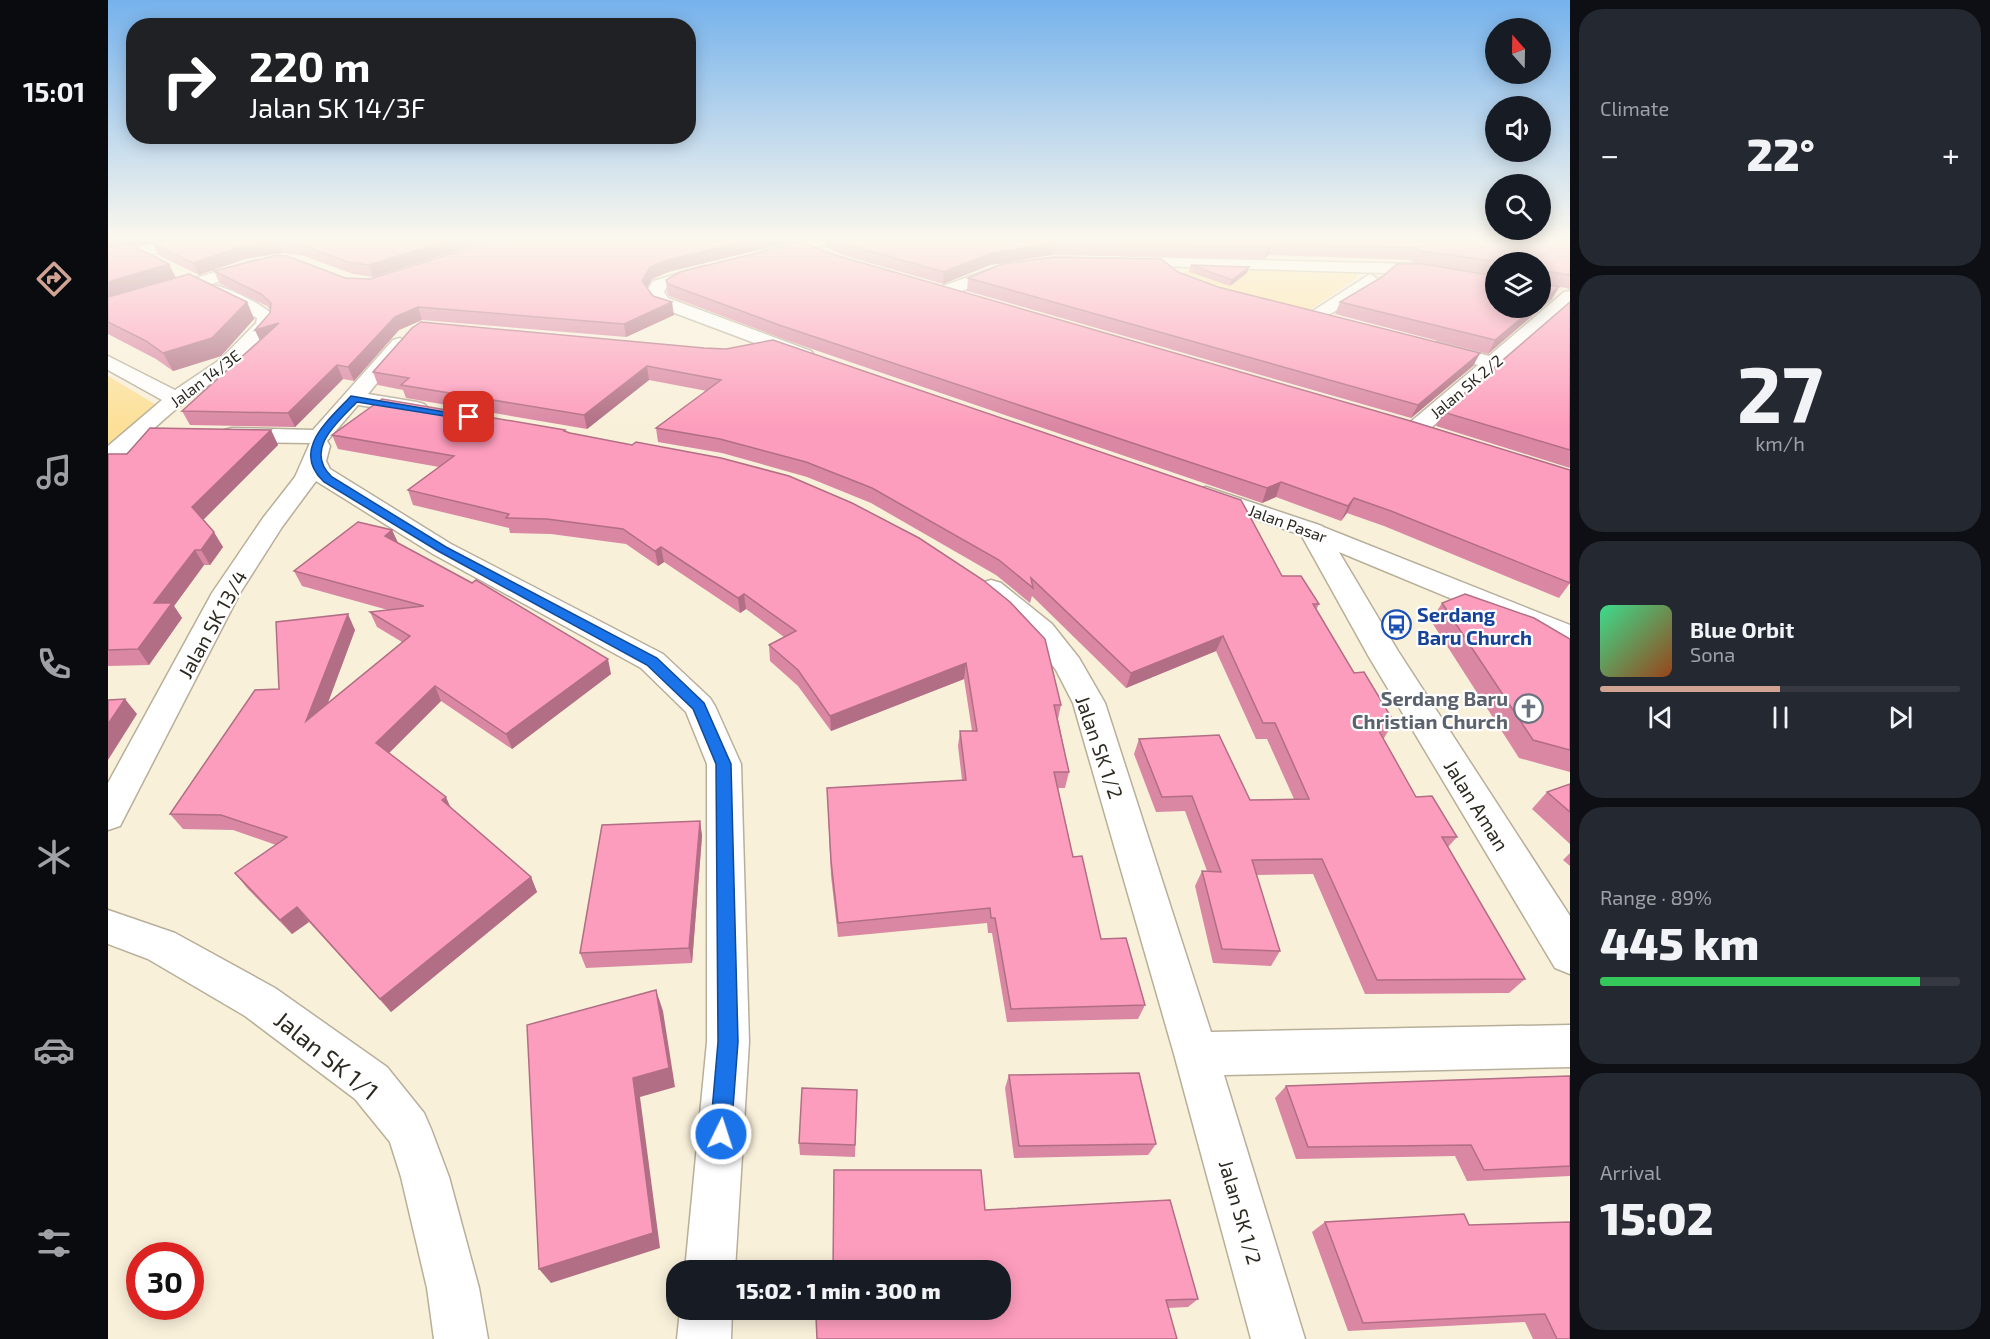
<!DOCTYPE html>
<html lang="en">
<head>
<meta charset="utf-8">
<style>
	:root { --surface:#171b24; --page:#242831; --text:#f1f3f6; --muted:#9ea1a6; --line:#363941; --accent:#d0a392 }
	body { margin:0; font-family:"Exo 2",sans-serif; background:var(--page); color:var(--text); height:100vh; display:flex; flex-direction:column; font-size:22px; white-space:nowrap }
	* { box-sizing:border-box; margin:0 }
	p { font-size:20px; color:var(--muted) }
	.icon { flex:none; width:33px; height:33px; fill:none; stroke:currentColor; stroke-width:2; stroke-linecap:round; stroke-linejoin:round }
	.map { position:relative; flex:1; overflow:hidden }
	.details { display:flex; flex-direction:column; gap:9px; padding:9px; background:#0d0f14; width:420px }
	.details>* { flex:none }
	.banner { position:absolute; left:18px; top:18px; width:570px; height:126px; border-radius:24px; box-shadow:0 3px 15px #0003; background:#202124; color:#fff; overflow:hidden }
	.needle { width:39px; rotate:340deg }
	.fabs { position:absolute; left:1377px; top:18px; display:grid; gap:12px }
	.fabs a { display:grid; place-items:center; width:66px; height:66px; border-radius:50%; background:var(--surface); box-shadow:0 3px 15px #0003; font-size:30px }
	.speed { position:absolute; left:18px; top:1242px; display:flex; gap:12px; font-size:30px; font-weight:700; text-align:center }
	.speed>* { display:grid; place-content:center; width:78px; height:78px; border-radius:50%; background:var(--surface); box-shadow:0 3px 15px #0003; line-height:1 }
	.speed .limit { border:9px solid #d22; background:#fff; color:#111 }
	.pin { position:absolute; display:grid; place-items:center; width:51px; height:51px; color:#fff; margin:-26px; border-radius:12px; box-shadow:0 3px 9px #0006 }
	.me { position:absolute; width:66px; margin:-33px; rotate:4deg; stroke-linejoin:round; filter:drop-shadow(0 0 4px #0008) }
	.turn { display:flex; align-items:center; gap:21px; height:126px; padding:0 24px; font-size:27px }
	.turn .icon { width:78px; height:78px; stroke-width:2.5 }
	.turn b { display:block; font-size:42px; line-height:51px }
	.big { font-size:45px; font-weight:800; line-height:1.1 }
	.details .card { flex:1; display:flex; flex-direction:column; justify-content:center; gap:9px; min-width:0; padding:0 21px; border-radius:24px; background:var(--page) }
	.details .dial { align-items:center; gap:0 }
	.dial b { font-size:78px; line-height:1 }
	.song { display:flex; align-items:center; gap:18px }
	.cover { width:72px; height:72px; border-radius:9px; background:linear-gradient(135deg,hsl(150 70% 55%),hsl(20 70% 35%)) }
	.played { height:6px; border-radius:3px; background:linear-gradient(90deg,var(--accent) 50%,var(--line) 50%) }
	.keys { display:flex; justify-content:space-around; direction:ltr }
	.heat { display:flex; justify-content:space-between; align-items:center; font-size:33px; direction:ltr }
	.charge { height:9px; border-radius:4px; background:linear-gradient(90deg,#34c759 89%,var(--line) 0) }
	.trip { position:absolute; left:558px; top:1260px; width:345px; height:60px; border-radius:24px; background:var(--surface); box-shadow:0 3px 15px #0003; font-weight:800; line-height:60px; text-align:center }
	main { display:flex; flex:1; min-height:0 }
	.tabs { display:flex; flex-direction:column; width:108px; justify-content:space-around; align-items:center; background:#090b0e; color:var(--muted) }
	.tabs .icon { width:42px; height:42px }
	.tabs .on { color:var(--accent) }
	.tabs b { font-size:27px; color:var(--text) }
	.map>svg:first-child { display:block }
	.green { fill:#fce098 }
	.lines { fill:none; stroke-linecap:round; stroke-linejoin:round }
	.minor-casing { stroke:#b8af9a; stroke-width:3 }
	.tertiary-casing { stroke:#b8af9a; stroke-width:3 }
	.minor { fill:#fff; fill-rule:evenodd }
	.tertiary { fill:#fff; fill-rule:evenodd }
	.wall { fill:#da87a3 }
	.shaded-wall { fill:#b16e84 }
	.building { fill:#fd9dbd; stroke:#b16e84; stroke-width:1.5 }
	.route { fill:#1a73e8; stroke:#114b97; stroke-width:1.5 }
	.labels { text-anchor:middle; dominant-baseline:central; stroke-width:4.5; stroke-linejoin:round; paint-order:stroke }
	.far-street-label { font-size:16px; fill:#2c2920; stroke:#fff }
	.transit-label { font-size:20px; font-weight:bold; fill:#164399; stroke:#fff; text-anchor:start }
	.street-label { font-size:20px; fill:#2c2920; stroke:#fff }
	.worship-label { font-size:20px; font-weight:bold; fill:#5b616d; stroke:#fff; text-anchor:end }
	.near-street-label { font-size:24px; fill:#2c2920; stroke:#fff }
</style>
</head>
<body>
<main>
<nav class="tabs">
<b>15:01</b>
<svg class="icon on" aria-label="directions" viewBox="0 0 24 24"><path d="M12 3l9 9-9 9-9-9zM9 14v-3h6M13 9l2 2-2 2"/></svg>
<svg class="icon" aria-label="music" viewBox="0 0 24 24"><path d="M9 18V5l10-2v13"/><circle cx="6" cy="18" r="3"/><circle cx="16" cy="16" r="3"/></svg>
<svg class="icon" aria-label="phone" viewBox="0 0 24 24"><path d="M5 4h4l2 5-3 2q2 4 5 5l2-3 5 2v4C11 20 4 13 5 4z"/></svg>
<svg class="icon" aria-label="climate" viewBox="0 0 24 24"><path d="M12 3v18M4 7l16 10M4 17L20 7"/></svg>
<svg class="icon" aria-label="car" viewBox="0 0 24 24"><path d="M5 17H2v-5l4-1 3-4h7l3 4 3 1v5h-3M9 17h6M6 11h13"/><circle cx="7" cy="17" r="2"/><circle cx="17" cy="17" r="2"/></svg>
<svg class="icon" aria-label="filters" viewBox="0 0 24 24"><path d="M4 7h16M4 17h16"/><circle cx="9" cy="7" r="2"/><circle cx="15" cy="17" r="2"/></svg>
</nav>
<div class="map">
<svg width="1462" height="1339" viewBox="0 0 1462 1339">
	<rect width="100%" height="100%" fill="#f9f0da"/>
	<!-- green -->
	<g class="green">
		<polygon points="1087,265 1249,270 1249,278 1202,310 1083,280 1073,274"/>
		<polygon points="0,376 50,406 0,444"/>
	</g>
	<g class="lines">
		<defs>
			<g id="minor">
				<polygon points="700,240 726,240 723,243 660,259 652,254 654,251"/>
				<polygon points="1017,257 1310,264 1388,277 1388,287 1310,274 1011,265 1009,262 1011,259"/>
				<path d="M148,260L154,262L156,265L154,268L100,285C113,283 159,306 167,317C163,347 97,386 74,404C51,423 30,443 8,463L0,465V446L54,400L0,370V356L67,390L113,359L148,323L149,318L98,293L96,289L98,286L0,315V304Z"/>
				<polygon points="897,264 905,269 903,272 841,296 829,296 826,292 829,288"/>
				<polygon points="596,266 602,268 604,271 602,274 558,288 556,292 560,298 703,351 706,355 703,359 689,359 548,306 538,292 545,281"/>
				<polygon points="1262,274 1270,279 1268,287 1212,320 1206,321 1197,316"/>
				<polygon points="1462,291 1462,305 1316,434 1300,434 1297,429 1300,424 1370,365 1322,352 1320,348 1322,344 1329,342 1381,356 1456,292"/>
				<polygon points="292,338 301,344 260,394 309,402 316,404 320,408 316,412 309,414 250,405 219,441 222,446 218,461 222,469 343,544 555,654 602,698 607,706 633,764 641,1042 627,1270 577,1270 599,1042 599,764 578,712 533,668 325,554 208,481 174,527 132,593 12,826 0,830 0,783 104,593 155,518 187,477 202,443 124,442 116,440 113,435 116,430 124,428 205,430 285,340"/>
				<polygon points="1098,487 1214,526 1218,531 1214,536 1205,539 1196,536 1090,499 1086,494 1090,489"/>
				<polygon points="883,580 893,583 944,624 971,658 997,703 1103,1032 1462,1025 1462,1067 1116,1075 1197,1339 1143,1339 1066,1054 965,703 948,670 924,638 873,595 869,589 873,583"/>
				<polygon points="0,910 67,933 167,988 279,1067 316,1113 323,1129 341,1177 371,1288 380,1339 326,1339 319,1288 293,1177 282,1142 247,1099 137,1016 40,959 0,944"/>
				<polygon points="572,1310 624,1310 623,1339 569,1339"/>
			</g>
			<g id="tertiary">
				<polygon points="60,240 87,240 85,244 0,265 0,255"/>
				<polygon points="1205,523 1462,625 1462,648 1231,552 1290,651 1462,916 1462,974 1447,968 1261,657 1191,531 1195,525"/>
			</g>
		</defs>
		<!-- minor casing -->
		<use href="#minor" class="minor-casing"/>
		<!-- tertiary casing -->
		<use href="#tertiary" class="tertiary-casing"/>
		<!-- minor -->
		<use href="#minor" class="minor"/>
		<!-- tertiary -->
		<use href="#tertiary" class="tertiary"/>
	</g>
	<!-- wall -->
	<g class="wall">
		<polygon points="0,240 57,240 28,247 68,277 139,302 146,319 113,356 65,371 48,359 0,334"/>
		<polygon points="59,240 382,240 265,277 245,274 196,256 174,253 137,259 91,275 50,255 44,243"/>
		<polygon points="717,240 1462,240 1462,289 1443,285 1444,299 1380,354 1227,314 1232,302 1388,308 1432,262 1388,262 1388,275 1303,262 1304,260 1161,255 1156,259 944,255 882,265 835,284 741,257 717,247"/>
		<polygon points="683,242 560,272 544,279 539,288 545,296 566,315 518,337 314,320 291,330 246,381 235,379 187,427 82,425 74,411 152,340 147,330 162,313 162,309 159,306 112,284 106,271 262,279"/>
		<polygon points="727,255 1462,470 1462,583 1451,598 1276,526 1239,513 1233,521 1168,497 1154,503 675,339 561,296 559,293 558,280"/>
		<polygon points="1083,265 1139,273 1122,286 1081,272"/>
		<polygon points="1070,272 1110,287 1372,353 1365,366 1303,418 859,291 860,278"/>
		<polygon points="1462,302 1462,468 1328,426 1335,412"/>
		<polygon points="596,348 1174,576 1211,604 1208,610 1246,673 1286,722 1276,738 1275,738 1308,797 1349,837 1340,847 1417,979 1401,993 1257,994 1205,874 1148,875 1172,951 1163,966 1105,963 1087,886 1094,871 1099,871 1077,811 1048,812 1026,754 1031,739 1142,800 1186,799 1159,739 1148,739 1108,651 1018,688 924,596 922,603 888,575 763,503 699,477 614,453 550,442 548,428 599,391 541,380 479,429 298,398 295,390 270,385 265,372"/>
		<polygon points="163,430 170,445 95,520 115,547 102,565 96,565 66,606 74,618 41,665 0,666 0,454 19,454"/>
		<polygon points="457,430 458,432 953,705 950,719 961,772 957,788 950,788 965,857 993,939 1037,1005 1030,1019 899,1022 884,933 880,933 879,923 730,937 723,876 719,788 854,780 850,746 852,731 864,731 856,679 723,731 690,686 662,661 661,645 676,637 638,609 632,613 556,562 550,566 518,544 443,534 402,533 401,528 305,505 300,490 331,467 230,449 224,435"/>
		<polygon points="284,530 290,543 503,674 404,749 333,701 281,753 343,809 423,877 429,892 283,1012 201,922 184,934 139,888 127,873 168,845 125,830 75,829 62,814 171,689 247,630 220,703 294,642 269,627 262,612 280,610 194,586 186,571"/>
		<polygon points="1334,603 1462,639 1462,772 1411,758 1323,621"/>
		<polygon points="1462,784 1462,844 1424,809 1439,792"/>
		<polygon points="592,821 594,836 584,963 478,968 472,953"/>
		<polygon points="1462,853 1462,866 1455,860"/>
		<polygon points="901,1075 1048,1144 1040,1155 906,1158 897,1088"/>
		<polygon points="1462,1076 1462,1176 1359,1181 1347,1156 1188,1159 1167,1098 1178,1086"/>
		<polygon points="749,1090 747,1157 692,1155 691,1143"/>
		<polygon points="877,1210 1090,1299 1080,1307 1060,1308"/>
		<polygon points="1217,1222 1361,1225 1462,1339 1425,1339 1417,1322 1240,1331 1204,1232"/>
	</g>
	<!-- shaded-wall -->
	<g class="shaded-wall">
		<polygon points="0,240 57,240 0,254"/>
		<polygon points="342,240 382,240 265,277 261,265"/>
		<polygon points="644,240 683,240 683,242 560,272 544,279 536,293 534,281 542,267 559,260"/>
		<polygon points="169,241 174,253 137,259 91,275 85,263 132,247"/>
		<polygon points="946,243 944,255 882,265 835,284 836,272 883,253"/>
		<polygon points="1164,244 1161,255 1156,259 1160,247"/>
		<polygon points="61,264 69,280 0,302 0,282"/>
		<polygon points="1141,267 1139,273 1122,286 1124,280"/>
		<polygon points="1451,287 1444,299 1380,354 1387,340 1426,308 1432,308 1432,302"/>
		<polygon points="139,302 146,319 113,356 65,371 55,353"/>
		<polygon points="564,302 566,315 518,337 516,324"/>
		<polygon points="310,307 314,320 291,330 246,381 240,367 287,317"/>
		<polygon points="171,323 153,343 147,330"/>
		<polygon points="1372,353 1365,366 1303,418 1310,405"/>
		<polygon points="229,365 235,379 187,427 180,413"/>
		<polygon points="539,366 541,380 479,429 476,415"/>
		<polygon points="163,430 170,445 93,522 84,507"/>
		<polygon points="1173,482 1168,497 1154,503 1159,488"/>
		<polygon points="1246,498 1239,513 1233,521 1240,506"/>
		<polygon points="284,530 291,545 277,536"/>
		<polygon points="106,532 115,547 102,565 93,550"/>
		<polygon points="553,547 556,562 550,566 547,551"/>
		<polygon points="87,550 96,565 66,606 74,618 41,665 30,649 46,603"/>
		<polygon points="636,594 638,609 632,613 630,598"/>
		<polygon points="240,614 247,630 207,737 198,721"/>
		<polygon points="1115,636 1108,651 1018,688 1023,673"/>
		<polygon points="500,659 503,674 404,749 398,734"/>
		<polygon points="858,663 856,679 723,731 722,716"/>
		<polygon points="327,686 333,701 276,758 268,743"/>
		<polygon points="17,699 29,714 0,760 0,724"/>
		<polygon points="338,797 345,813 334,800"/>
		<polygon points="592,821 594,836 584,963 581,948"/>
		<polygon points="423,877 429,892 283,1012 272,999"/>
		<polygon points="189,907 201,922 184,934 172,920"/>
		<polygon points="548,990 555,1011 567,1087 532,1097 552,1248 443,1283 431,1269 525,1078"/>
	</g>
	<!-- building -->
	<g class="building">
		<polygon points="59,240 342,240 261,265 240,262 191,244 169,241 132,247 85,263 44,243"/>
		<polygon points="387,240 644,240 559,260 542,267 534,281 545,296 564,302 516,324 310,307 287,317 240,367 229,365 180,413 74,411 171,323 147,330 162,313 163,303 153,294 106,271 169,255 179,256 237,278 262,279"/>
		<polygon points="727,240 1462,240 1462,275 1437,271 1437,284 1451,287 1432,302 1432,262 1392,262 1308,250 1311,248 1164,244 1160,247 946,243 883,253 836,272 741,245"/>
		<polygon points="693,242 727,255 1306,422 1462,470 1462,583 1283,511 1246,498 1240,506 1173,482 1159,488 674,326 560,284 558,280 572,272"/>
		<polygon points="21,244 61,264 0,282 0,248"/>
		<polygon points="946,257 1053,259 1070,272 1110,287 1372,353 1310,405 860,278 894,264"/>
		<polygon points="1289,264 1315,264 1388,276 1388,308 1426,308 1387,340 1232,302 1274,277"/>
		<polygon points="1083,265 1141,267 1124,280"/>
		<polygon points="81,274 139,302 104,338 55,353 38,341 0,322 0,297"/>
		<polygon points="1462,302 1462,450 1335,412"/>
		<polygon points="313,322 596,348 618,349 665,340 1133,500 1174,576 1193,576 1211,604 1205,604 1246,673 1256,672 1286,722 1266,722 1308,797 1324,796 1349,837 1334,837 1417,979 1269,980 1214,859 1144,860 1172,951 1114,949 1094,871 1113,872 1084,796 1054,797 1031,739 1111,735 1142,800 1201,799 1167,723 1155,723 1115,636 1023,673 923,578 925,588 891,560 764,488 698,462 612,439 548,428 613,380 539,366 476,415 293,385 301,378 265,372 304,328"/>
		<polygon points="274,399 457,430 456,431 462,433 524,445 528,442 613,458 681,476 744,503 811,538 875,580 902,602 937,639 953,705 946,705 961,772 946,772 965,857 974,856 993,939 1018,938 1037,1005 903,1009 887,918 883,918 882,908 730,923 723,861 719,788 858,780 852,731 869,731 858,663 722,716 690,670 661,645 688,631 636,594 630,598 553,547 547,551 515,529 439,519 398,518 401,514 300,490 346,456 224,435"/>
		<polygon points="42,428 163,430 84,507 106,532 93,550 87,550 46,603 64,603 30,649 0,650 0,454 19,454"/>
		<polygon points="250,522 284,530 277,536 364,583 368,580 500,659 398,734 327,686 268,743 338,797 334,800 423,877 272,999 189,907 172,920 127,873 179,837 113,815 62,814 147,690 171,689 168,622 240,614 198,721 302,636 262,612 316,606 186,571"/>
		<polygon points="1357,594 1426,618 1462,639 1462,750 1425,740 1334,603"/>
		<polygon points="17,699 0,724 0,700"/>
		<polygon points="1462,784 1462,812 1439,792"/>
		<polygon points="592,821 581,948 472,953 494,825"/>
		<polygon points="548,990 561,1068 525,1078 545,1233 431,1269 419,1025"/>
		<polygon points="1031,1073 1048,1144 911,1146 901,1075"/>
		<polygon points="1462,1076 1462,1166 1376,1170 1363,1145 1200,1147 1178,1086"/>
		<polygon points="694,1088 749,1090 747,1145 691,1143"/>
		<polygon points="726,1170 873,1170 877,1210 1062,1200 1090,1299 1058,1300 1069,1339 709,1339 708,1317 725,1315 725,1310 892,1310 892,1270 725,1270"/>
		<polygon points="1356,1214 1361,1225 1462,1222 1462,1339 1449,1339 1437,1314 1255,1323 1217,1222"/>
	</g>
	<!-- sky -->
	<linearGradient id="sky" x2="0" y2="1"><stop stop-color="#75b2ec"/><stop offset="0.56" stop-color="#fcf8ee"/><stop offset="1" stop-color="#fcf8ee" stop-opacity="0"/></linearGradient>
	<rect width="1462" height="427" fill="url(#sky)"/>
	<!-- route -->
	<path class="route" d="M243,396L366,417L361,420L249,402C230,422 195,450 224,477L338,547L549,658L596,703L623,764L630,1042L623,1134L620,1141L613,1144L605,1141L602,1134L610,1042L608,764L585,709L539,665L330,551L216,482C182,450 221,420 243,396Z"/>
	<!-- icons -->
	<defs>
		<symbol id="bus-ring" viewBox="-11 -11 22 22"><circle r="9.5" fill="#fff" stroke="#1a4fb4" stroke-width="1.5"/><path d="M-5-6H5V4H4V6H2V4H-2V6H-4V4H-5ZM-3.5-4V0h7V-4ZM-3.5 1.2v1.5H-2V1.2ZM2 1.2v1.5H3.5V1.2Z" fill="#1a4fb4"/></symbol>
		<symbol id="church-ring" viewBox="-11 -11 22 22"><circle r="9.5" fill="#fff" stroke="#6b7280" stroke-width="1.5"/><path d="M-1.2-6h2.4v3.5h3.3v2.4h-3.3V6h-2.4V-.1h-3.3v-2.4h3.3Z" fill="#6b7280"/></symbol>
	</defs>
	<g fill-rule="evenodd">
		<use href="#bus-ring" x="1272" y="608" width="33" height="33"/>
		<use href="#church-ring" x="1404" y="692" width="33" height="33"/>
	</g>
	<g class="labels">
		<!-- far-street labels -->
		<g class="far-street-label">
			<text transform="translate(97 378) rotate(-37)">Jalan 14/3E</text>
			<text transform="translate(1358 386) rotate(-40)">Jalan SK 2/2</text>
			<text transform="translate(1180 523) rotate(20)">Jalan Pasar</text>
		</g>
		<!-- transit labels -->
		<g class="transit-label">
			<text x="1309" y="614">Serdang<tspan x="1309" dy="23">Baru Church</tspan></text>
		</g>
		<!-- street labels -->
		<g class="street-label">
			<text transform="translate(104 624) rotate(-61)">Jalan SK 13/4</text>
			<text transform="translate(992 747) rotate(71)">Jalan SK 1/2</text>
			<text transform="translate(1369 805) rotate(58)">Jalan Aman</text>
			<text transform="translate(1133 1212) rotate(74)">Jalan SK 1/2</text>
		</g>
		<!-- worship labels -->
		<g class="worship-label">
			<text x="1400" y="698">Serdang Baru<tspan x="1400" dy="23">Christian Church</tspan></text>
		</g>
		<!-- near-street labels -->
		<g class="near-street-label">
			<text transform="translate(219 1055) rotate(39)">Jalan SK 1/1</text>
		</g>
	</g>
</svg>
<div class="fabs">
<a><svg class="needle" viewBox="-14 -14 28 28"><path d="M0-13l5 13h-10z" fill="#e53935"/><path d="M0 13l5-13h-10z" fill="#9ea1a6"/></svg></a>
<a><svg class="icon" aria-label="sound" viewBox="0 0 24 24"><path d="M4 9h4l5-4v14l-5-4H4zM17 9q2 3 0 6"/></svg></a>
<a><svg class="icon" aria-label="search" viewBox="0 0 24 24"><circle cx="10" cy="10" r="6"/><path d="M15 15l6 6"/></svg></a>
<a><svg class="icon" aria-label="layers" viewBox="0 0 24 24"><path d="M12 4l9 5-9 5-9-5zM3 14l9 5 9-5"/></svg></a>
</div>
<div class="speed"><div class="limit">30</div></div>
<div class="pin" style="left:361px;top:417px;background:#d93025"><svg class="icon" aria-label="arrive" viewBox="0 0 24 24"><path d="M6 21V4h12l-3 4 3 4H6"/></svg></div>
<svg class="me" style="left:613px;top:1134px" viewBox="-20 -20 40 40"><circle r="17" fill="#1a73e8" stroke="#fff" stroke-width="3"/><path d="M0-11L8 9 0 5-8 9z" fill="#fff"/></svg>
<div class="trip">15:02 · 1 min · 300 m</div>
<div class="banner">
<div class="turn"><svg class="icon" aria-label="right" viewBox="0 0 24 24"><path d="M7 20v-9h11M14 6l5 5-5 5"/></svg><div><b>220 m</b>Jalan SK 14/3F</div></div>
</div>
</div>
<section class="details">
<div class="card"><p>Climate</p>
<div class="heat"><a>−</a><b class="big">22°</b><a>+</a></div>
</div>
<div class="card dial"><b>27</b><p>km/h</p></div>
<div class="card">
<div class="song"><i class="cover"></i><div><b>Blue Orbit</b><p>Sona</p></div></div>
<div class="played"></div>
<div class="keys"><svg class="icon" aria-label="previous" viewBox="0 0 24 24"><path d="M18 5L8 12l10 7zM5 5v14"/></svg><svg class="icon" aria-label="pause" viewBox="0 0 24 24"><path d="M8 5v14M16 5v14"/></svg><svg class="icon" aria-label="next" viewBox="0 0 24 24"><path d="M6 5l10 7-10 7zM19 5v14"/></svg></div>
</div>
<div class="card"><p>Range · 89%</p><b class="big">445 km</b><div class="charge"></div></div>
<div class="card"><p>Arrival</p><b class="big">15:02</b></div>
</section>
</main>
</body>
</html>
